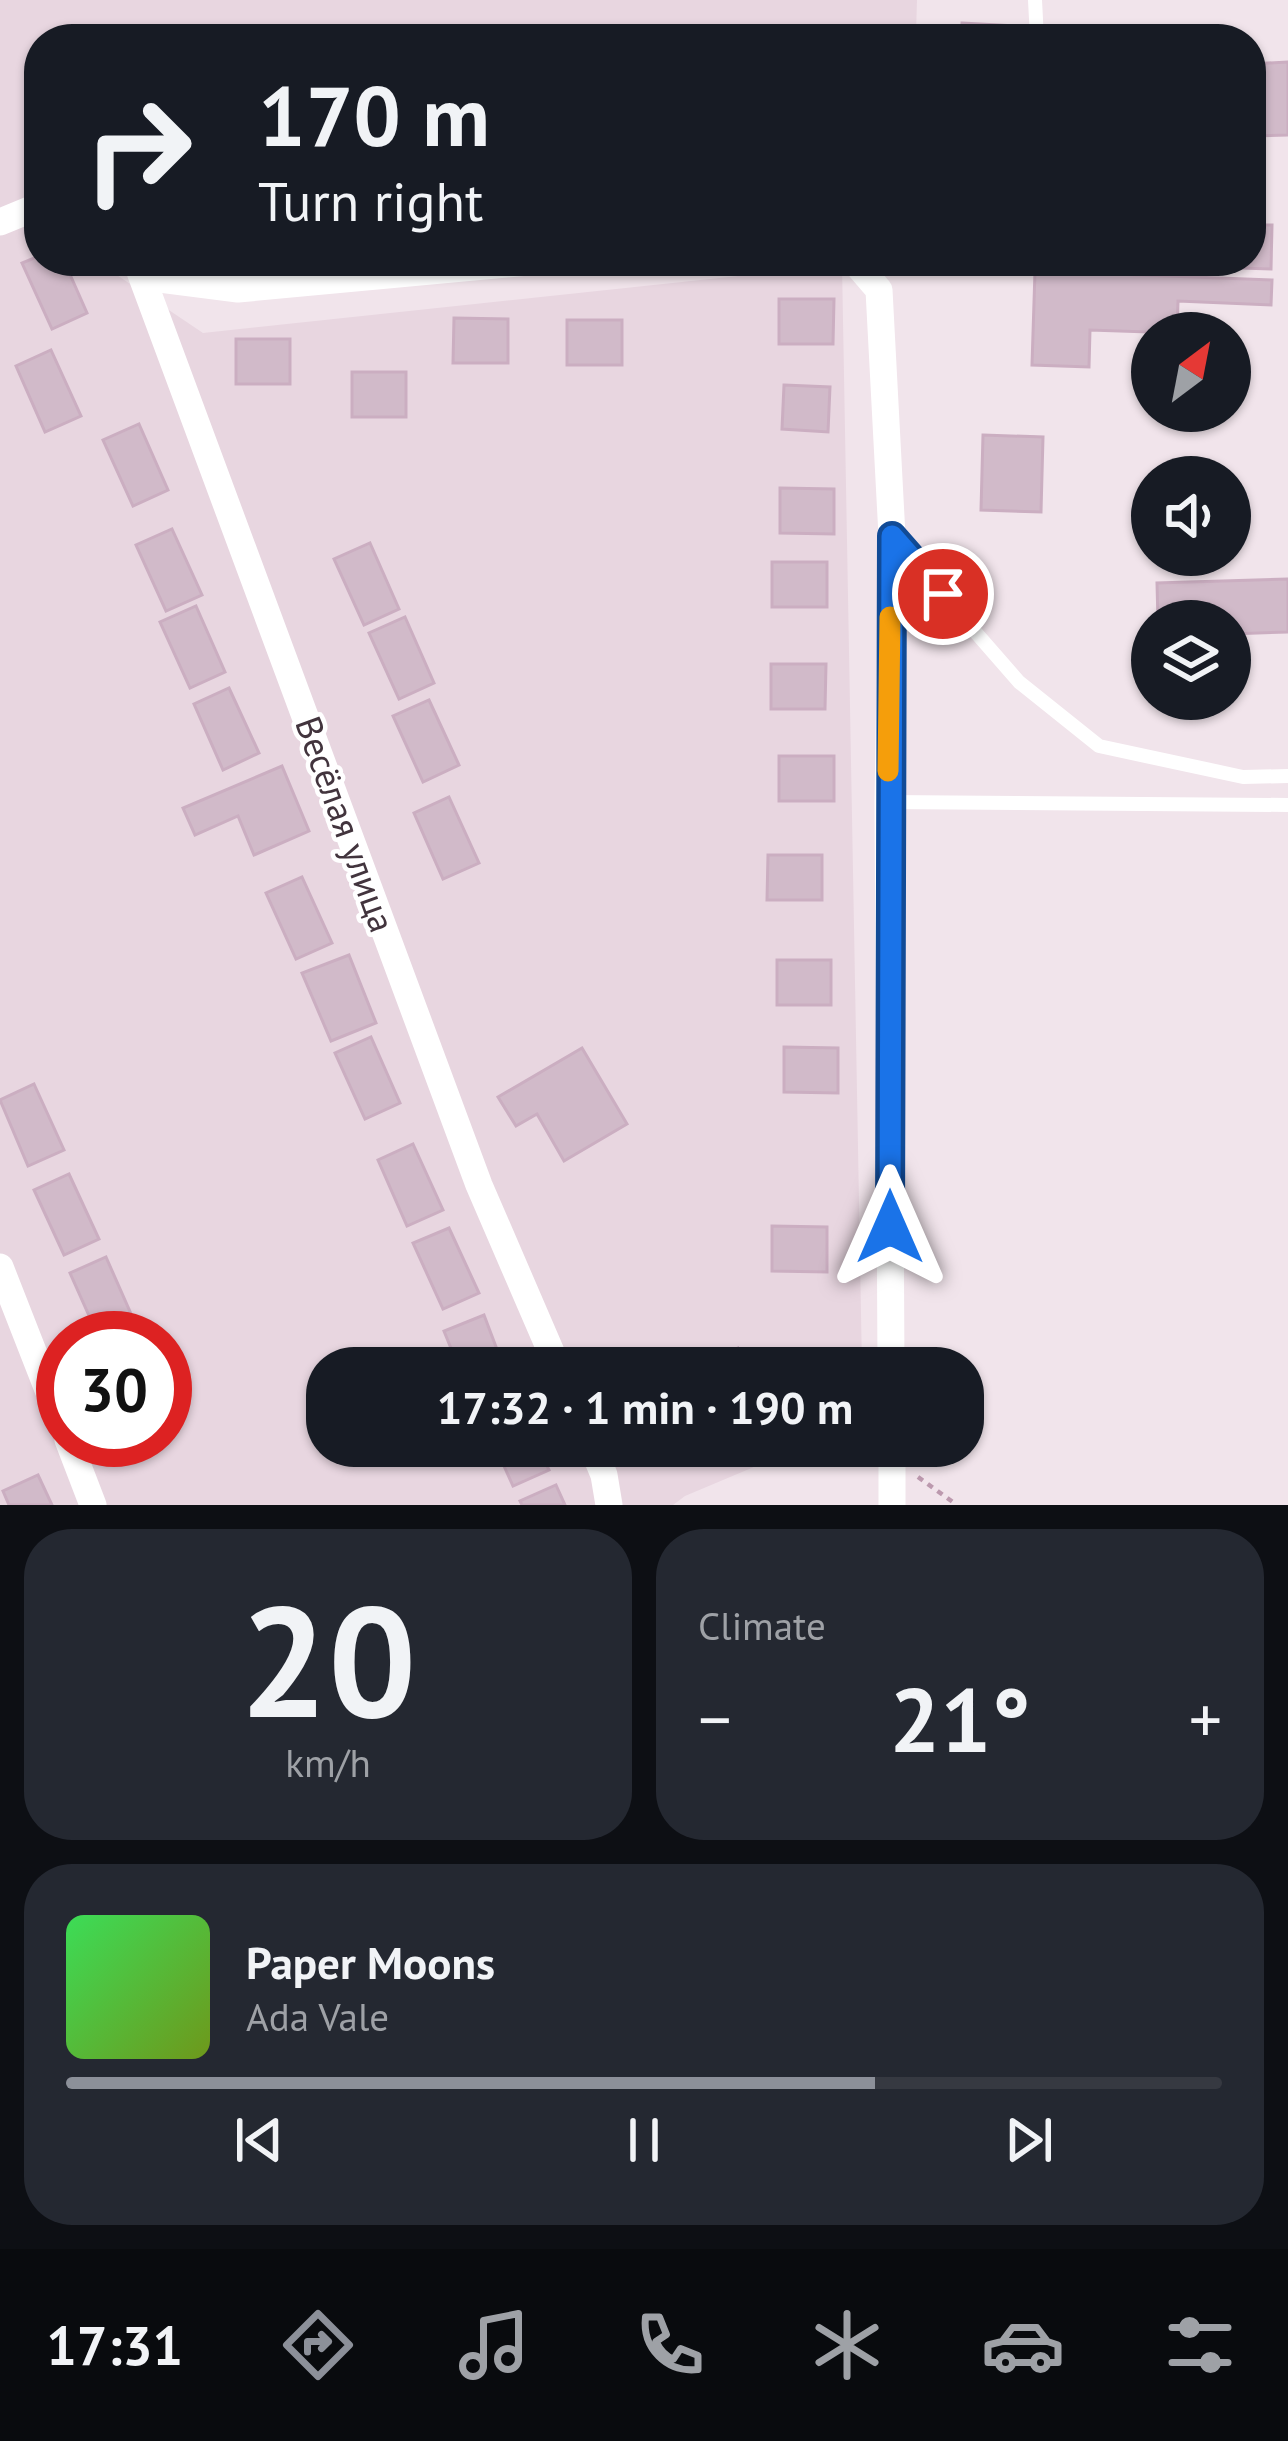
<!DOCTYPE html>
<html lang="en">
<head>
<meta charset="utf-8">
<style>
	:root { --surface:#171b24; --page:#242831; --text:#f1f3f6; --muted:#9ea1a6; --line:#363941; --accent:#8c9099 }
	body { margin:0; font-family:"PT Sans",sans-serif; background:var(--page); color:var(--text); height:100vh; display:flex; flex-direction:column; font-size:45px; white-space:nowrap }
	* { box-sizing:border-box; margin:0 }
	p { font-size:39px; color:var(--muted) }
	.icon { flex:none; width:66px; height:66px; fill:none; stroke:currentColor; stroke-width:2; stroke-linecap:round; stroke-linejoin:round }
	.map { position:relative; height:1505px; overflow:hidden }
	.details { display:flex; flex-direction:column; gap:24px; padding:24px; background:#0d0f14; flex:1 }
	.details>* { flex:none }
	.banner { position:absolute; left:24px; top:24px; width:1242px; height:252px; border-radius:48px; box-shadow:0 3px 9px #0004; background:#171b24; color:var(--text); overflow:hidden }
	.needle { width:78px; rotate:32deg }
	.controls { position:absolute; left:1131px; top:312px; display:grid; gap:24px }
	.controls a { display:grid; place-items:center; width:120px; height:120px; border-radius:50%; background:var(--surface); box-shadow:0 3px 9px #0004; font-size:60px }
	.speed { position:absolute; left:36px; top:1311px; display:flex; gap:24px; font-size:60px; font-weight:700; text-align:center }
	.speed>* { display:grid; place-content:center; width:156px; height:156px; border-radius:50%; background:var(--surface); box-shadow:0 3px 9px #0004; line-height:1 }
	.speed .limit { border:18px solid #d22; background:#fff; color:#111 }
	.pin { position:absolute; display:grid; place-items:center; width:102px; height:102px; color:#fff; margin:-51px; border:6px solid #fff; border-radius:50%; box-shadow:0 3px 12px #0007 }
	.me { position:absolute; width:132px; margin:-66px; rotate:0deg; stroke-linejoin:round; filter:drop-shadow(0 0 9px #0008) }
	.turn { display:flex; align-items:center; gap:42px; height:252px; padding:0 36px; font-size:54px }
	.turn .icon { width:156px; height:156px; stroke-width:2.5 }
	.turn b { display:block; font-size:84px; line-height:102px }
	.big { font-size:90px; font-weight:700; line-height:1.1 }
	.details .widget { flex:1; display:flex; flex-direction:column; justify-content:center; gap:18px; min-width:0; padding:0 42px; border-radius:48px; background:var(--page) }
	.details .dial { align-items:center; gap:0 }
	.dial b { font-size:156px; line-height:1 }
	.song { display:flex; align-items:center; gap:36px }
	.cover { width:144px; height:144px; border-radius:18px; background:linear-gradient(135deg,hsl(130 70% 55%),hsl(80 70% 35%)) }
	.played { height:12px; border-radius:6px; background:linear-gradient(90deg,var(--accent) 70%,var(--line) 70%) }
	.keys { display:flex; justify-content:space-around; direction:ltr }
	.heat { display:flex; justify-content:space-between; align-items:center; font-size:66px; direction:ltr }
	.details .tiles { flex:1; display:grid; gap:24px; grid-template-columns:1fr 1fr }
	.widget:last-child { grid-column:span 2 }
	.trip { position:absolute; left:306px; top:1347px; width:678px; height:120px; border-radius:48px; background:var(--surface); box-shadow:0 3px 9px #0004; font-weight:700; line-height:120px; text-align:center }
	.tab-bar { display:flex; height:192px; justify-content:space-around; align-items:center; background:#090b0e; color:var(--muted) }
	.tab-bar .icon { width:84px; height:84px }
	.tab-bar .active { color:var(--accent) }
	.tab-bar b { font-size:54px; color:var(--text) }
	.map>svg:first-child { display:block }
	.residential { fill:#e8d6e0; fill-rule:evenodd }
	.building { fill:#d1bac9; stroke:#cbaec1; stroke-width:3 }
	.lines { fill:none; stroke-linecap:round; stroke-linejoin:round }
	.path { stroke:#bc99ae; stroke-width:4.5; stroke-dasharray:6 6; stroke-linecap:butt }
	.lane { stroke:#fff; stroke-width:14 }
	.street { stroke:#fff; stroke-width:27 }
	.route-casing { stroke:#114b97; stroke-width:30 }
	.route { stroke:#1a73e8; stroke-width:21 }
	.slow { stroke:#f59e0b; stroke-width:21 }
	.labels { text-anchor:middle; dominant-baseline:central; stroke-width:9; stroke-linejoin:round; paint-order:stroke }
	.street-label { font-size:36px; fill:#42343d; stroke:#fff }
</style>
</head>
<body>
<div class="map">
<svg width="1288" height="1505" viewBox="0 0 1288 1505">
	<rect width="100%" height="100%" fill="#f1e4eb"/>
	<!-- residential -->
	<path class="residential" d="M0,0H917L916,34L875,39H39V261H96L203,333L842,265L862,1368H327V1446H804L685,1496L673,1505H0ZM63,1338H165V1440H63Z"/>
	<!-- building -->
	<g class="building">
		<polygon points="962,23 1015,26 1015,39 961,39"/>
		<polygon points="1288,62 1288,135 1251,136 1251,64"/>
		<polygon points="1251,225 1272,225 1271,269 1109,264 1251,261"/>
		<polygon points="39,256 39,261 64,261 87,313 52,329 22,263"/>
		<polygon points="1035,271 1272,280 1271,305 1178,301 1177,333 1090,330 1089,367 1032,365"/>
		<polygon points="779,299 834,299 833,344 779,344"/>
		<polygon points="454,318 508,319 508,363 453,363"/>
		<rect x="567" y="320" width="55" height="45"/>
		<rect x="236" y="339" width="54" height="45"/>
		<polygon points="51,350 81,416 45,432 16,366"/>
		<rect x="352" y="372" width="54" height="45"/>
		<polygon points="784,385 830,387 828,432 782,429"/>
		<polygon points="139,424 168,490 133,506 103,440"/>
		<polygon points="983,435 1043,437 1041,512 981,510"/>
		<polygon points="780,488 834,489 834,534 780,533"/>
		<polygon points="172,529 202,595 166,611 136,545"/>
		<polygon points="370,543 399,609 364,625 334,559"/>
		<rect x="772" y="562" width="55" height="45"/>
		<polygon points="1288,579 1288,632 1230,634 1230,621 1158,621 1157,583"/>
		<polygon points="196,606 225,672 190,688 160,622"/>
		<polygon points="405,617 434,683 399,699 369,633"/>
		<polygon points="771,664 826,664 825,709 771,709"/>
		<polygon points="229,688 259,753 223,770 194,704"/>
		<polygon points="429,700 459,765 423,782 393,716"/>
		<rect x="779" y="756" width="55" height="45"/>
		<polygon points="282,766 309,831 254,855 238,816 195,835 183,808"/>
		<polygon points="449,797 479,863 443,879 414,813"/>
		<polygon points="768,855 822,855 822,900 767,900"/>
		<polygon points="302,877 332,943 296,959 266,893"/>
		<polygon points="349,955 376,1023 331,1041 302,973"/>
		<rect x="777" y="960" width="54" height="45"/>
		<polygon points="371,1037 400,1103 365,1119 335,1053"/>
		<polygon points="784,1047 838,1048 838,1093 784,1092"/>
		<polygon points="582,1048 627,1124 564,1161 537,1114 516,1126 498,1097"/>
		<polygon points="34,1084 64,1150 28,1166 0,1100"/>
		<polygon points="413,1144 443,1210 407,1226 378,1160"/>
		<polygon points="69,1174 99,1239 64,1255 34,1190"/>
		<polygon points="772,1226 827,1227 827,1272 772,1271"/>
		<polygon points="449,1228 479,1293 443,1309 413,1243"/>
		<polygon points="106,1257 135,1323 99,1338 70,1273"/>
		<polygon points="484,1315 504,1368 459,1368 444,1331"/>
		<polygon points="738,1348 747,1368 693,1368"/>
		<polygon points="495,1446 538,1446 549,1470 513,1486"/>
		<polygon points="38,1475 52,1505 9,1505 3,1491"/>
		<polygon points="556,1485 565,1505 522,1505 520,1501"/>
	</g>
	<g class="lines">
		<!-- path -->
		<polyline class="path" points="918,1477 957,1505"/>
		<!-- lane -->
		<g class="lane">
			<polyline points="1035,0 1037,39"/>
			<polyline points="895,540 1019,682 1099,746 1243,777 1288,776"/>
			<polyline points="888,802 1288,805"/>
		</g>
		<!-- street -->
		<g class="street">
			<polyline points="0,222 39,206"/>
			<polyline points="136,261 479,1185 558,1368"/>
			<polyline points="854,261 879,290 892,536 888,802 891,1368"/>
			<polyline points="144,277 238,289 539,261"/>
			<polyline points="0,1267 63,1428"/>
			<polyline points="68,1440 93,1505"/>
			<polyline points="592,1446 604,1475 609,1505"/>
			<polyline points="892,1446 892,1505"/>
		</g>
	</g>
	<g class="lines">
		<defs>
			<polyline id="route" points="890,1227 892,536 943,594"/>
		</defs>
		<!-- route casing -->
		<use href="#route" class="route-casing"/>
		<!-- route -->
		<use href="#route" class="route"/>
		<!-- slow -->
		<polyline class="slow" points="888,771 890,617"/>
	</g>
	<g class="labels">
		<!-- street labels -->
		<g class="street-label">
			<text transform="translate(346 824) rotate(70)">Весёлая улица</text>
		</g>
	</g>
</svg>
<div class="controls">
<a><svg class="needle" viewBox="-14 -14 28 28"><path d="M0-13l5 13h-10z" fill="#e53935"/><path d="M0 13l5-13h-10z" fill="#9ea1a6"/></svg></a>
<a><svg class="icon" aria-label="sound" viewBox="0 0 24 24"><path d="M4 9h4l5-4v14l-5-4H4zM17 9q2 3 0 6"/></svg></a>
<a><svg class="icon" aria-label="layers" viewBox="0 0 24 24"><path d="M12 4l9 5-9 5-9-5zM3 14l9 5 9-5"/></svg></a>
</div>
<div class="speed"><div class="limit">30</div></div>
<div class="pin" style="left:943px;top:594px;background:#d93025"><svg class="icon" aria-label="arrive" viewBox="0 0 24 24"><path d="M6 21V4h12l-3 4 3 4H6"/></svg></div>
<svg class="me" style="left:890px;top:1227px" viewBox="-20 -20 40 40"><path d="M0-17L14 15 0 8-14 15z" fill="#1a73e8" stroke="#fff" stroke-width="4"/></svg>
<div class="trip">17:32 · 1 min · 190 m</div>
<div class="banner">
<div class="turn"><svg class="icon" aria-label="right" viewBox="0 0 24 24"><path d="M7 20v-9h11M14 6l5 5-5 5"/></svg><div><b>170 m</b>Turn right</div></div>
</div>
</div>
<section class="details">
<div class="tiles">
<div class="widget dial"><b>20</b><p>km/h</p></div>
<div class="widget"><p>Climate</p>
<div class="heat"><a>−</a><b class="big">21°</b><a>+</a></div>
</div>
<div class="widget">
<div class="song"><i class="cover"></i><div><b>Paper Moons</b><p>Ada Vale</p></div></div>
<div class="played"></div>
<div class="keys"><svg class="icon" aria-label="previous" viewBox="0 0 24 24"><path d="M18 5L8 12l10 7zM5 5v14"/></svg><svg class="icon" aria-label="pause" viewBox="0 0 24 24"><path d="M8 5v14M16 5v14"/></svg><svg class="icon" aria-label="next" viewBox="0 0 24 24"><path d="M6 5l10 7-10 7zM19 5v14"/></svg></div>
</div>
</div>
</section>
<nav class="tab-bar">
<b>17:31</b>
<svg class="icon active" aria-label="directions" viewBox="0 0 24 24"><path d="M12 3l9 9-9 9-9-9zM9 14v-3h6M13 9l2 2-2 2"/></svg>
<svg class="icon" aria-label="music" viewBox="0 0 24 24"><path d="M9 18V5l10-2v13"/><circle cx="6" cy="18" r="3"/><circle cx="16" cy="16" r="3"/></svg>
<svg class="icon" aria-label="phone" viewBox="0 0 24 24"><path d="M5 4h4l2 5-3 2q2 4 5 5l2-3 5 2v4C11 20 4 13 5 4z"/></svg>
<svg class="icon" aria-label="climate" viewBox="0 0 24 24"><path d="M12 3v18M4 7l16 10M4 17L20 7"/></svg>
<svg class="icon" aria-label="car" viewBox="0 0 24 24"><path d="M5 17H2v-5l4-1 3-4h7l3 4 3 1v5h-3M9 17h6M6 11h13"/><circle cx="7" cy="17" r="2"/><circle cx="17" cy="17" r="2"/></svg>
<svg class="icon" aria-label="filters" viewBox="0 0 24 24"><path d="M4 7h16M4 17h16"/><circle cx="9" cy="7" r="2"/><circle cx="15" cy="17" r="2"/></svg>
</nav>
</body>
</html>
